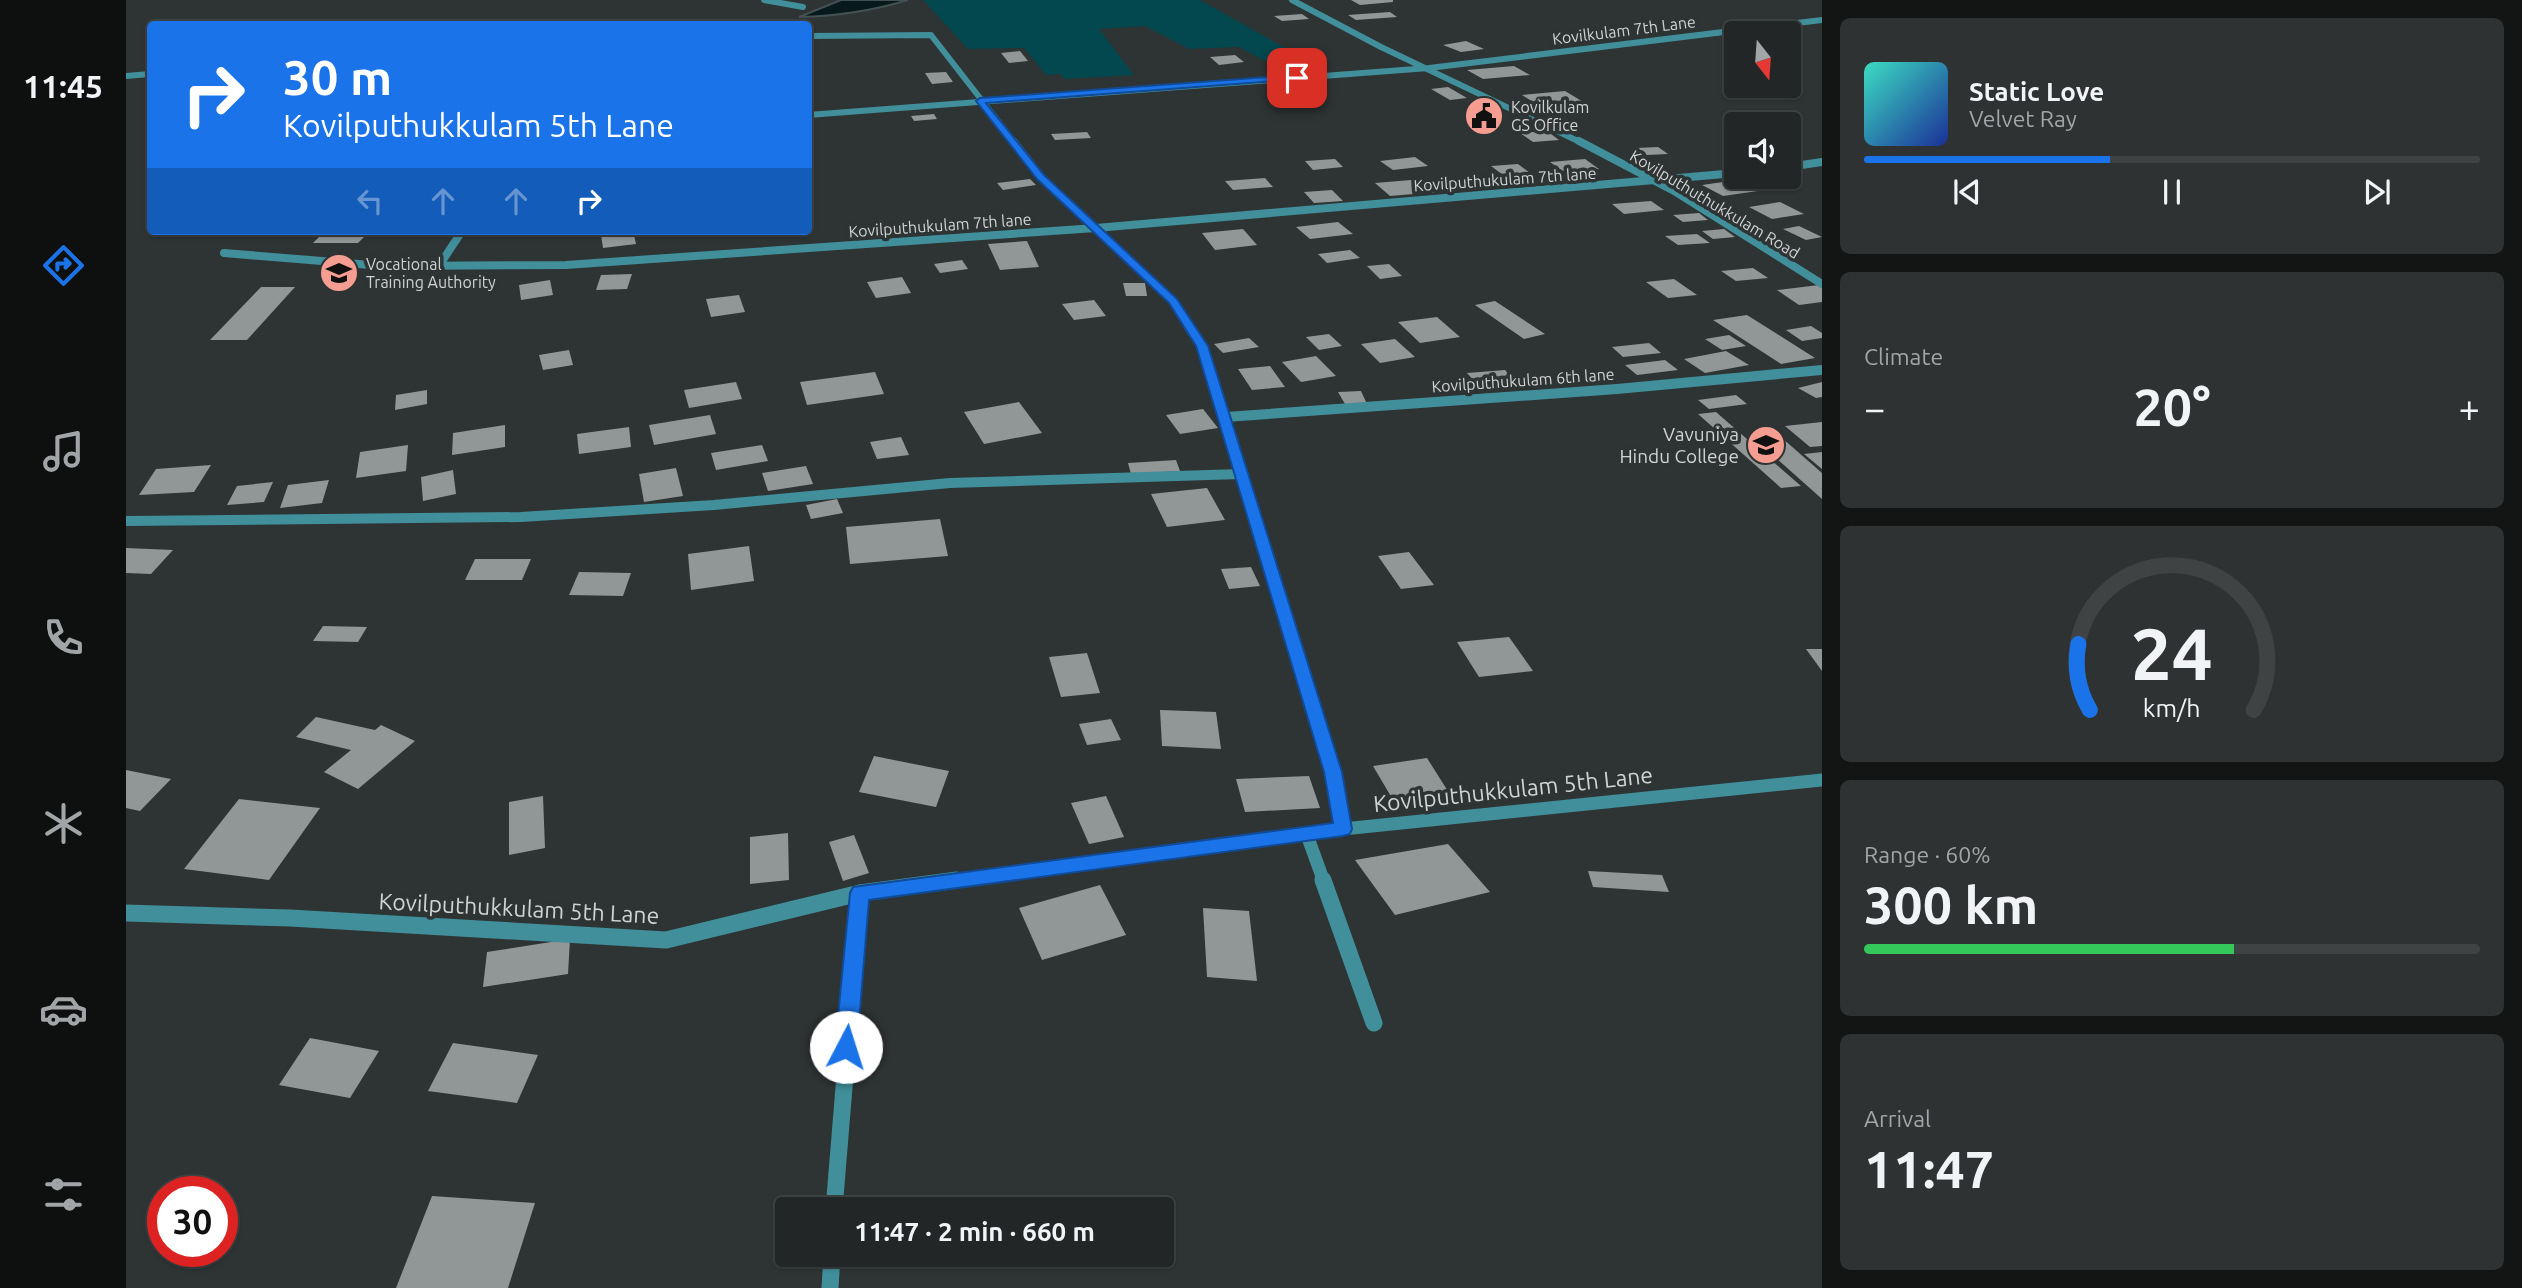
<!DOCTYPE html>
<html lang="en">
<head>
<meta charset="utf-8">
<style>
	:root { --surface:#222626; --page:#2e3232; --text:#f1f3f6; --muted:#a2a5a7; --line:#3f4343; --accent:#1a73e8 }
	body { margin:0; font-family:Ubuntu,sans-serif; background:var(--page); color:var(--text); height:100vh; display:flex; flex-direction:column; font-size:26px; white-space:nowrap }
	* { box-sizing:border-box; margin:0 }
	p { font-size:23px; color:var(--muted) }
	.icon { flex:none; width:38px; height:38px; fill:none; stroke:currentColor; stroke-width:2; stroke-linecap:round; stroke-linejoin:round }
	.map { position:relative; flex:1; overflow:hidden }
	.panel { display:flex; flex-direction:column; gap:18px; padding:18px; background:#131515; width:700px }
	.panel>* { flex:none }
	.guide { position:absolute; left:21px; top:21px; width:665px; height:214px; border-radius:7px; box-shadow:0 2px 5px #0004,0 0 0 2px var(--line); background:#1a73e8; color:#fff; overflow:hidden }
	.needle { width:46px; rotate:163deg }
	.fabs { position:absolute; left:1598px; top:21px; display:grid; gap:14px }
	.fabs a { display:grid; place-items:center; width:77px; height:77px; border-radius:7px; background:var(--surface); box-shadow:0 2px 5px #0004,0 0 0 2px var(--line); font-size:35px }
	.speed { position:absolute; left:21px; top:1176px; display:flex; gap:14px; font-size:35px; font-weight:700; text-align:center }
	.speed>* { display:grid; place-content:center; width:91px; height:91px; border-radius:50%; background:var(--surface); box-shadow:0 2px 5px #0004,0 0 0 2px var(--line); line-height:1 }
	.speed .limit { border:10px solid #d22; background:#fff; color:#111 }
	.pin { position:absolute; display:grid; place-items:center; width:60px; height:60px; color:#fff; margin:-30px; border-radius:14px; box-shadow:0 4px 10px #0006 }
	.me { position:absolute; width:77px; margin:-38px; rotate:5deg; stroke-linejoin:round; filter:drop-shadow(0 0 5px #0008) }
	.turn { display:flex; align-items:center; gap:24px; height:147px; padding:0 21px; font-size:32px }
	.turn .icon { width:91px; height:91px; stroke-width:2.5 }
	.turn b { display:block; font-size:49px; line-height:60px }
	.lanes { display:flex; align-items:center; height:66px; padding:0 21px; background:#0003; justify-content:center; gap:35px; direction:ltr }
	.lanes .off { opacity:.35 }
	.big { font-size:52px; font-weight:700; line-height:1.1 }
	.panel .card { flex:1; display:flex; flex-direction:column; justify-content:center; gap:10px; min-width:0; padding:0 24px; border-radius:10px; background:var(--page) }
	.panel .dial { align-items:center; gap:0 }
	.dial svg { height:182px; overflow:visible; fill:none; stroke:var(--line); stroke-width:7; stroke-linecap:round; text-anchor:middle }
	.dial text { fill:var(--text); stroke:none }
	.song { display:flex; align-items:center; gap:21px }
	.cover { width:84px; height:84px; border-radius:10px; background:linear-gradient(135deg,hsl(170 70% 55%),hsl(230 70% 35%)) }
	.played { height:7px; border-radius:4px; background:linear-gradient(90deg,var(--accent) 40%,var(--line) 40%) }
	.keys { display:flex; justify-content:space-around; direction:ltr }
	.heat { display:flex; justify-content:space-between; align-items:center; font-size:38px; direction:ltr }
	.charge { height:10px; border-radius:5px; background:linear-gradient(90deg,#34c759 60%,var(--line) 0) }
	.trip { position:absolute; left:649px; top:1197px; width:399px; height:70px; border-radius:7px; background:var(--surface); box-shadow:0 2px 5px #0004,0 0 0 2px var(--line); font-weight:700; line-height:70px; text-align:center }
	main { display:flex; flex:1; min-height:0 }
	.dock { display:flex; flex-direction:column; width:126px; justify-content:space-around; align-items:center; background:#0e0f0f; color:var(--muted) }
	.dock .icon { width:49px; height:49px }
	.dock .on { color:var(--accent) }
	.dock b { font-size:32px; color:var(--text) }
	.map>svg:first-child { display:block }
	.green { fill:#03474f }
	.water { fill:#08191b; stroke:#445152; stroke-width:2 }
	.building { fill:#919697 }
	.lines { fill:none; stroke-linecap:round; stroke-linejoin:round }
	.minor-far4 { stroke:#408f9b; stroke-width:6 }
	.minor-far3 { stroke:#408f9b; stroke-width:8 }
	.minor-far2 { stroke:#408f9b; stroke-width:10 }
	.minor-far1 { stroke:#408f9b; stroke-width:13 }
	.minor { stroke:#408f9b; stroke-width:17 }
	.route { fill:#1a73e8; stroke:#114b97; stroke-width:2 }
	.labels { text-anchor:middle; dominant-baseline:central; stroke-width:7; stroke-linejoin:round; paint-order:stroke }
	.far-street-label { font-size:16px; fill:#d0d3d3; stroke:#2e3333 }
	.far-poi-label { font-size:16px; fill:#d0d3d3; stroke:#2e3333; text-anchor:start }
	.poi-label { font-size:19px; fill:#d0d3d3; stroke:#2e3333; text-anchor:end }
	.near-street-label { font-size:23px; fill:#d0d3d3; stroke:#2e3333 }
</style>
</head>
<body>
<main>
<nav class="dock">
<b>11:45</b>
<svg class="icon on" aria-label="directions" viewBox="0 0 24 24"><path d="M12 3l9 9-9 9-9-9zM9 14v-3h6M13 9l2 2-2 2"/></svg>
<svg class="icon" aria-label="music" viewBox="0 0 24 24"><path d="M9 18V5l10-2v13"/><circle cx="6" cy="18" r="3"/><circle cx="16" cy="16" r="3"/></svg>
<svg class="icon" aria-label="phone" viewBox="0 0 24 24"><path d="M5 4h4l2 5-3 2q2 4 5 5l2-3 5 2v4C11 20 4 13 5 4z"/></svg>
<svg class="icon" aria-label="climate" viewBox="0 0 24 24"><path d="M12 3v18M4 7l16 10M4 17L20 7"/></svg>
<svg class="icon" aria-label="car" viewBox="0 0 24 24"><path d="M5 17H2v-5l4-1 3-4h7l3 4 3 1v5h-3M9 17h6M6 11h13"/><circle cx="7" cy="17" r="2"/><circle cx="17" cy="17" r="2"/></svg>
<svg class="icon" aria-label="filters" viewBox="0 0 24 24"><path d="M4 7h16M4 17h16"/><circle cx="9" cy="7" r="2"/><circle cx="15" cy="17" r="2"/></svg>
</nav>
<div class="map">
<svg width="1696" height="1288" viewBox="0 0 1696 1288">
	<rect width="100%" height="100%" fill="#2e3333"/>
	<!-- green -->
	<polygon class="green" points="797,0 1074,0 1193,67 1154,69 1113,47 1063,49 1019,26 973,29 1008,75 938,79 935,74 920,75 898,48 842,49"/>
	<!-- water -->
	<path class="water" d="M715,0H782C746,11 710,16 673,17Z"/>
	<!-- building -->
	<g class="building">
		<polygon points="1225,0 1267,0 1267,2 1234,5"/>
		<polygon points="1264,12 1271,17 1230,20 1222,15"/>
		<polygon points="1176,14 1183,19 1156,21 1148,16"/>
		<polygon points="1340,41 1358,49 1335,52 1317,45"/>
		<polygon points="894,51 902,61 883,63 875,53"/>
		<polygon points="1109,55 1118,62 1093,65 1084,57"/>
		<polygon points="1388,66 1404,75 1357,79 1341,70"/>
		<polygon points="820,72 827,82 806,84 799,73"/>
		<polygon points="1322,87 1341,98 1324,100 1305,89"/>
		<polygon points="1439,91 1459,103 1415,107 1396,95"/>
		<polygon points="808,114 811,119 788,121 785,116"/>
		<polygon points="1421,131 1433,140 1407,142 1394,133"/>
		<polygon points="961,132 965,138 929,140 925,134"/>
		<polygon points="1532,147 1542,154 1521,155 1511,148"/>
		<polygon points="1289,157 1302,166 1267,170 1254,161"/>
		<polygon points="1209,159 1217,167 1187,170 1179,161"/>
		<polygon points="1459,159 1473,169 1437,171 1424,162"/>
		<polygon points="1392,164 1404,173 1377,175 1365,166"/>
		<polygon points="1139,178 1147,187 1107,190 1099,181"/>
		<polygon points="904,179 910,185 877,190 871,183"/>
		<polygon points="1297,179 1312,192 1264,196 1249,183"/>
		<polygon points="1611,180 1632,191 1597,196 1576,185"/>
		<polygon points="1206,190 1217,201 1188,203 1178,192"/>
		<polygon points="1525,201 1538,210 1498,214 1486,204"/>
		<polygon points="1654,202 1678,214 1646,219 1623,207"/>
		<polygon points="1573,213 1582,220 1557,222 1547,215"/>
		<polygon points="1212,222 1227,234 1184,239 1170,227"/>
		<polygon points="1673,226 1696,237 1680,240 1657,229"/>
		<polygon points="1117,229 1131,245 1089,250 1076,233"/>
		<polygon points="1598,229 1609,237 1587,239 1576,231"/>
		<polygon points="199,231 244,231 232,243 187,243"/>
		<polygon points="507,231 510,244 477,248 475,235"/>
		<polygon points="1571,234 1584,243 1552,245 1539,236"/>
		<polygon points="901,241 913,267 874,270 862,244"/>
		<polygon points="1224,250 1234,258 1201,263 1192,254"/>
		<polygon points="836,260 842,269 814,273 808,264"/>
		<polygon points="1263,264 1276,276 1254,279 1241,266"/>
		<polygon points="1627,268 1642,278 1610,281 1595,271"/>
		<polygon points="506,274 501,289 470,290 475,275"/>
		<polygon points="776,277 785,293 750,298 741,282"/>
		<polygon points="1548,279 1571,295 1542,298 1520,282"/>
		<polygon points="424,280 427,295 395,300 393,285"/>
		<polygon points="997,283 1019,283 1021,296 1000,296"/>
		<polygon points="1693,285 1696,287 1696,302 1673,305 1651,290"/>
		<polygon points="135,287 169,287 121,340 84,340"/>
		<polygon points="613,295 619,312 585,317 580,299"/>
		<polygon points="968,300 980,316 948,320 936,304"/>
		<polygon points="1369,301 1419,334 1398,339 1349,305"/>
		<polygon points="1621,315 1689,358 1655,364 1587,320"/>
		<polygon points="1311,317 1334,337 1294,343 1272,322"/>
		<polygon points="1685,326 1696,333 1696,338 1676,341 1660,330"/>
		<polygon points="1203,334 1216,346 1193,350 1180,337"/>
		<polygon points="1603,335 1620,346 1596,350 1579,339"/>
		<polygon points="1123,338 1133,347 1097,353 1088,344"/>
		<polygon points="1269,339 1289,357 1254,363 1235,344"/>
		<polygon points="1523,343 1535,353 1497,357 1486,347"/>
		<polygon points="443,350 447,365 417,370 413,355"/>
		<polygon points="1600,351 1623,365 1579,373 1558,359"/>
		<polygon points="1190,356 1210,376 1175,382 1156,362"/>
		<polygon points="1539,360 1552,370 1511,375 1499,365"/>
		<polygon points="1144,366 1159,387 1126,390 1112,369"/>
		<polygon points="1379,370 1393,386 1355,389 1341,373"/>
		<polygon points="749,372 758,394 681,405 674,382"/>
		<polygon points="610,382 616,399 563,408 558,390"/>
		<polygon points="1696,382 1696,397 1690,398 1672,388"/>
		<polygon points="301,390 301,404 269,410 270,395"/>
		<polygon points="1235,391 1241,404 1219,404 1212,392"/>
		<polygon points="1610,395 1621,404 1583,409 1572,400"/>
		<polygon points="893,402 916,433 858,444 838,412"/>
		<polygon points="1077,409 1092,428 1054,434 1040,415"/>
		<polygon points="1590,412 1675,486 1655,488 1572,414"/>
		<polygon points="584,415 590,434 528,445 523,425"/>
		<polygon points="1696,422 1696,446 1684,447 1659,426"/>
		<polygon points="379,425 379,447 326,455 327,433"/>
		<polygon points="503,427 505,447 453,454 451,434"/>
		<polygon points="1649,432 1696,473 1696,499 1623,434"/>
		<polygon points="775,437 783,455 751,459 744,442"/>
		<polygon points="282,445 280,471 230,478 234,452"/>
		<polygon points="636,445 642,461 590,470 585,453"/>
		<polygon points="1696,452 1696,469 1678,454"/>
		<polygon points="1050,460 1054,471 1005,474 1002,463"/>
		<polygon points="85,465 68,492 13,495 30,469"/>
		<polygon points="680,466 687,484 642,491 636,473"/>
		<polygon points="550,468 557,496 518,502 513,474"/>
		<polygon points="327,470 330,494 297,501 295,477"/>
		<polygon points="203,480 196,503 154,508 162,485"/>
		<polygon points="147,482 138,502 101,505 111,486"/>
		<polygon points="1081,488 1099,520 1041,527 1025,494"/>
		<polygon points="711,499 717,513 685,519 680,505"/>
		<polygon points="814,519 822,556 724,564 720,527"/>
		<polygon points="623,546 628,581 565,590 562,554"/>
		<polygon points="0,548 47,550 25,574 0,573"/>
		<polygon points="1283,552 1308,585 1275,589 1252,556"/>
		<polygon points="349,559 405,559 396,580 339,580"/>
		<polygon points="1125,567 1134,586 1103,589 1095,569"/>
		<polygon points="453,572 505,573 497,596 443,595"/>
		<polygon points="197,626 241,627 232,642 187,641"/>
		<polygon points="1383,637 1407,671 1353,677 1331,642"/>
		<polygon points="1680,649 1696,649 1696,671"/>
		<polygon points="961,653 974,693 935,697 923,657"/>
		<polygon points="1034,710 1090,712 1095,749 1036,746"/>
		<polygon points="190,717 249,730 255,725 289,741 232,789 198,772 225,750 170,737"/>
		<polygon points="985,719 995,740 961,745 953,724"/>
		<polygon points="748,756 823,771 810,807 733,792"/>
		<polygon points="1301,758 1325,796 1270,805 1247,766"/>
		<polygon points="0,770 45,779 14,811 0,808"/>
		<polygon points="1183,776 1194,808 1119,812 1110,779"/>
		<polygon points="417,796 419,848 383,855 383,802"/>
		<polygon points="980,796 998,837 963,844 945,803"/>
		<polygon points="113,799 194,808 143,880 58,869"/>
		<polygon points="662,833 663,880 624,884 624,837"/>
		<polygon points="728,835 743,873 717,881 703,842"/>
		<polygon points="1322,844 1364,892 1269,915 1229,860"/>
		<polygon points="1462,871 1536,875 1543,892 1467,887"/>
		<polygon points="974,885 1000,935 916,960 893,908"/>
		<polygon points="1077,908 1123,911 1131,981 1081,977"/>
		<polygon points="444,939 442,974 357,987 361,952"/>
		<polygon points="184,1038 253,1051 224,1098 153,1085"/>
		<polygon points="327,1043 412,1055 391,1103 302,1091"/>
		<polygon points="306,1196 409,1203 382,1288 270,1288"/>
	</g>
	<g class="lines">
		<!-- minor-far4 -->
		<g class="minor-far4">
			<polyline points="638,0 677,7"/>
			<polyline points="1166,0 1255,47 1456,143"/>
			<polyline points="682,36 805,35 889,143"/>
			<polyline points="0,76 24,74"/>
			<polyline points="682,115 1303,68 1696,20"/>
		</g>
		<!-- minor-far3 -->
		<g class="minor-far3">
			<polyline points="887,141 915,177 1047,301 1065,328"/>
			<polyline points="1453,141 1550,192 1696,284"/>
			<polyline points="1662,167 1696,162"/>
			<polyline points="98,253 257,266 440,265 970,228 1610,173"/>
			<polyline points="313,266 336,231"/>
		</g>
		<!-- minor-far2 -->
		<g class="minor-far2">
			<polyline points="1063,327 1076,346 1145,569"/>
			<polyline points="1100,417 1491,389 1696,370"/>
			<polyline points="0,521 395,517 588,505 824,483 1115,474"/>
		</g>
		<!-- minor-far1 -->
		<g class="minor-far1">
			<polyline points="1144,567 1207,772 1217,829"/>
			<polyline points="1181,835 1198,882"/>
			<polyline points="817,882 1217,829 1696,780"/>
		</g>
		<!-- minor -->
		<g class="minor">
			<polyline points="1197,880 1248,1023"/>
			<polyline points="0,913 164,918 540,940 734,893 831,880"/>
			<polyline points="708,1209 734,893"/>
			<polyline points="704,1288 706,1255"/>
		</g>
	</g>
	<!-- route -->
	<polygon class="route" points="1171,75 1174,79 860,103 918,175 1051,299 1082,346 1216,772 1226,829 1224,834 1217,836 743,900 731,1047 728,1054 720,1057 712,1054 709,1047 724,893 727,887 1207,823 1198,772 1070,346 1043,303 911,179 850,101 854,98"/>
	<!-- icons -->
	<defs>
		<symbol id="civic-disc" viewBox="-11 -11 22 22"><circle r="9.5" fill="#f59d90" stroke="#2e3333"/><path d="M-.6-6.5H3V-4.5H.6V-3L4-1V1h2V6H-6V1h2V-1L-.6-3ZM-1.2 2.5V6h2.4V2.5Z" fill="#111"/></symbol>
		<symbol id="university-disc" viewBox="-11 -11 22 22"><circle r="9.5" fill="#f59d90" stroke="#2e3333"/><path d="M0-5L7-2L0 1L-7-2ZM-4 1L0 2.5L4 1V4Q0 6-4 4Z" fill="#111"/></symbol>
		<symbol id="school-disc" viewBox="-11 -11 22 22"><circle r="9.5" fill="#f59d90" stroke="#2e3333"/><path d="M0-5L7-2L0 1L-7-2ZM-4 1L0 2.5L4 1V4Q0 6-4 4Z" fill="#111"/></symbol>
	</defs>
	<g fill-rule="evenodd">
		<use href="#civic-disc" x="1336" y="94" width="44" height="44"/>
		<use href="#university-disc" x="191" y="251" width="44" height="44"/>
		<use href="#school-disc" x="1618" y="423" width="44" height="44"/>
	</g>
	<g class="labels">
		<!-- far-street labels -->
		<g class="far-street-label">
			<text transform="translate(1498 30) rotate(-7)">Kovilkulam 7th Lane</text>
			<text transform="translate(1379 179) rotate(-4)">Kovilputhukulam 7th lane</text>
			<text transform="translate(1589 204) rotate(31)">Kovilputhuthukkulam Road</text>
			<text transform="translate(814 225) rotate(-4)">Kovilputhukulam 7th lane</text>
			<text transform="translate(1397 380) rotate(-4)">Kovilputhukulam 6th lane</text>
		</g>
		<!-- far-poi labels -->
		<g class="far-poi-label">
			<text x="1385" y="107">Kovilkulam<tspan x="1385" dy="18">GS Office</tspan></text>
			<text x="240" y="264">Vocational<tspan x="240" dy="18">Training Authority</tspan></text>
		</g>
		<!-- poi labels -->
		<g class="poi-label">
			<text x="1613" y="434">Vavuniya<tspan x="1613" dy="22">Hindu College</tspan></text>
		</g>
		<!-- near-street labels -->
		<g class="near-street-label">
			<text transform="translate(1387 789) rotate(-6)">Kovilputhukkulam 5th Lane</text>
			<text transform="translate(393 908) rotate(3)">Kovilputhukkulam 5th Lane</text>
		</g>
	</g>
</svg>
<div class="fabs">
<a><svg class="needle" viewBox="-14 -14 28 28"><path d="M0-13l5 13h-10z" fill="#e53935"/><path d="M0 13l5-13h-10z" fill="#a2a5a7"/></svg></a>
<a><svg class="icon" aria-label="sound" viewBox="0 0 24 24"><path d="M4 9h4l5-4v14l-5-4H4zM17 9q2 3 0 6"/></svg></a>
</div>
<div class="speed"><div class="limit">30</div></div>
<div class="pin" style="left:1171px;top:78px;background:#d93025"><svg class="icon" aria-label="arrive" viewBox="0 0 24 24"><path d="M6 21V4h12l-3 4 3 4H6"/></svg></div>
<svg class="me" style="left:720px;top:1047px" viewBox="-20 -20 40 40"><circle r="19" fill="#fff"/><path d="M0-13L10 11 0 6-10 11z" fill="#1a73e8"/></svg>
<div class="trip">11:47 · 2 min · 660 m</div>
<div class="guide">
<div class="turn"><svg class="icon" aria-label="right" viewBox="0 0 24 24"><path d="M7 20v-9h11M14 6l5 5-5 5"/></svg><div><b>30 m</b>Kovilputhukkulam 5th Lane</div></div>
<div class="lanes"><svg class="icon off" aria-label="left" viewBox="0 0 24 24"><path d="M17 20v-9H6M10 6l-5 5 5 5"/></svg><svg class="icon off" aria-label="ahead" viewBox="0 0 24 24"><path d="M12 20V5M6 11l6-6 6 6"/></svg><svg class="icon off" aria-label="ahead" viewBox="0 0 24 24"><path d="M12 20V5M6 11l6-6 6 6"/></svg><svg class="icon" aria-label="right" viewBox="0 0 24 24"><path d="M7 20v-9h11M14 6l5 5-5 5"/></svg></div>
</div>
</div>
<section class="panel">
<div class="card">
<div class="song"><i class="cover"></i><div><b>Static Love</b><p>Velvet Ray</p></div></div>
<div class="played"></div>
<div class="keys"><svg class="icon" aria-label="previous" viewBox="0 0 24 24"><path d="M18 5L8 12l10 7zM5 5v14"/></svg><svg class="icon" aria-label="pause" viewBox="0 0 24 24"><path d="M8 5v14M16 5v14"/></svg><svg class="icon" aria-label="next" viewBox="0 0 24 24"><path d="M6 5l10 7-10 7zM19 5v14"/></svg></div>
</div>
<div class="card"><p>Climate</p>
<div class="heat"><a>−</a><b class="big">20°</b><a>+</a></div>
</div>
<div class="card dial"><svg viewBox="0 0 100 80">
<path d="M14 69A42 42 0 1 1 86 69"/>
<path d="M14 69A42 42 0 0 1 9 40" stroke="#1a73e8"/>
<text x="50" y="56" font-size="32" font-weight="700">24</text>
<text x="50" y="72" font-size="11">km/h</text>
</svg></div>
<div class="card"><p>Range · 60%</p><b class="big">300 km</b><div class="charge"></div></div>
<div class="card"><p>Arrival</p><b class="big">11:47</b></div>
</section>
</main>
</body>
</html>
